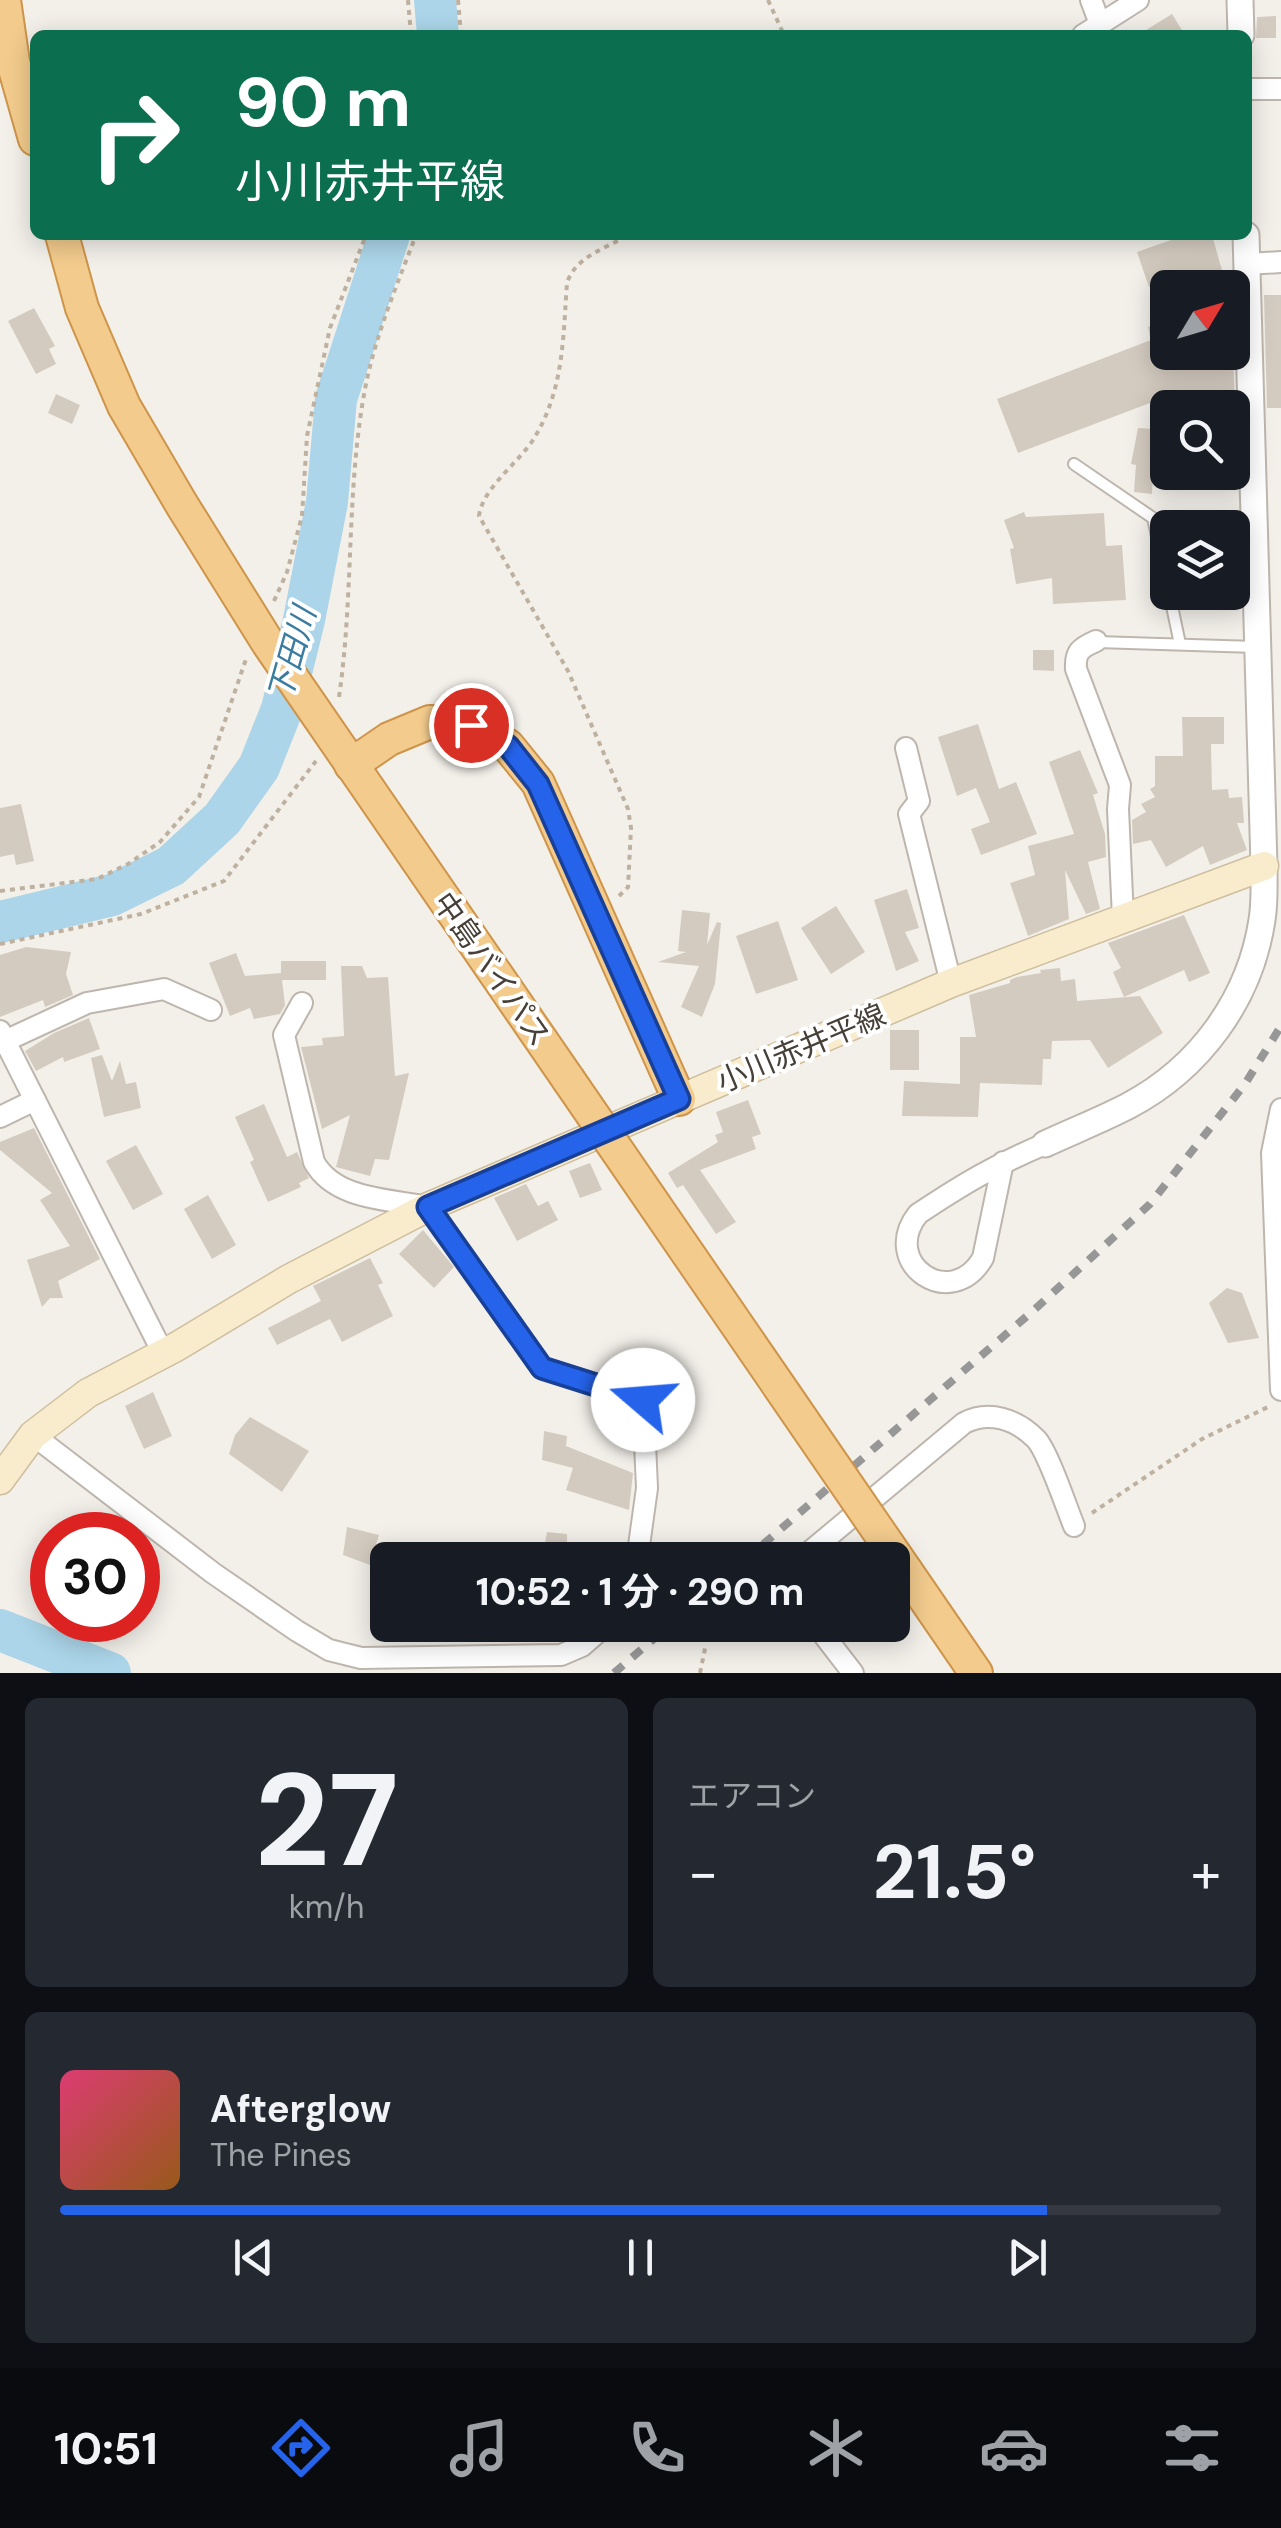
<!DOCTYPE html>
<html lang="ja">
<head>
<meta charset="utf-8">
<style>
	:root { --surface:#171b24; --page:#242831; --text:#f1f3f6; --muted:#9ea1a6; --line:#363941; --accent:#2563eb }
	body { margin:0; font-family:"DM Sans","Noto Sans JP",sans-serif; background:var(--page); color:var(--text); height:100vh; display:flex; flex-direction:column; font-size:38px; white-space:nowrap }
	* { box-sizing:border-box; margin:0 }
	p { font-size:32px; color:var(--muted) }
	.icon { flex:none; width:55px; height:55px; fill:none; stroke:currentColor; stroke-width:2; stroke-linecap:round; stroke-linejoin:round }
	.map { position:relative; height:1673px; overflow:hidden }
	.panel { display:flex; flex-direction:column; gap:25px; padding:25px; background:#0d0f14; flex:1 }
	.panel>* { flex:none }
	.top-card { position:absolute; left:30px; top:30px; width:1222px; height:210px; border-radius:15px; box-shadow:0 5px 25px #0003; background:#0b6e4f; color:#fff; overflow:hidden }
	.needle { width:65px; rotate:52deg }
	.fabs { position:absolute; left:1150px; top:270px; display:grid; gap:20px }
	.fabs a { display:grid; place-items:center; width:100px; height:100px; border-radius:15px; background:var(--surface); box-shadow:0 5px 25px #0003; font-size:50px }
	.speed { position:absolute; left:30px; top:1512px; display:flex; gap:20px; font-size:50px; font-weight:700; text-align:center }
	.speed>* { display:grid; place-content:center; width:130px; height:130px; border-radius:50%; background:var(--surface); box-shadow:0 5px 25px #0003; line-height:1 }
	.speed .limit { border:15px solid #d22; background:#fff; color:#111 }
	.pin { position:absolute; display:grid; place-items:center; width:85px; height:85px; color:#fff; margin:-42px; border:5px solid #fff; border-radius:50%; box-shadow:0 2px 10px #0007 }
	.me { position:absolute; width:110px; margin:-55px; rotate:288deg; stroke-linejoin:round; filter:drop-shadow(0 0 8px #0008) }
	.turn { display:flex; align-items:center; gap:35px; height:210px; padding:0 40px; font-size:45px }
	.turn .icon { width:130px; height:130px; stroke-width:2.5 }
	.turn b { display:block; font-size:70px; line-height:85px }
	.big { font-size:75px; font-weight:700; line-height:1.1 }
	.panel .tile { flex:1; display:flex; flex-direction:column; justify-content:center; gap:15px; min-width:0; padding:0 35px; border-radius:15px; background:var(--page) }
	.panel .dial { align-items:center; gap:0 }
	.dial b { font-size:130px; line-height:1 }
	.song { display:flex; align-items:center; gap:30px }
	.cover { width:120px; height:120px; border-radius:15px; background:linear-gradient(135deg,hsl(340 70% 55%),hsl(30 70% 35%)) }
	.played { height:10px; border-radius:5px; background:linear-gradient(90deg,var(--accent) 85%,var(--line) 85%) }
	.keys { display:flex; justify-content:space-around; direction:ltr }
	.heat { display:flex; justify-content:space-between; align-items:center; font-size:55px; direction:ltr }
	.panel .tiles { flex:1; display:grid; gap:25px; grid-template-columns:1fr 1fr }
	.tile:last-child { grid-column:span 2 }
	.trip { position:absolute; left:370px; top:1542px; width:540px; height:100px; border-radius:15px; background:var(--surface); box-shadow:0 5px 25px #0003; font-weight:700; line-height:100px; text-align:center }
	.tab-bar { display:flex; height:160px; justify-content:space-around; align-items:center; background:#090b0e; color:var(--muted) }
	.tab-bar .icon { width:70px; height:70px }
	.tab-bar .selected { color:var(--accent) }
	.tab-bar b { font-size:45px; color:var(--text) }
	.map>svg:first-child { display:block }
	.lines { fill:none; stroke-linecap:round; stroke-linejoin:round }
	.river { stroke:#acd5e9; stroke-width:42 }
	.building { fill:#d4cbc0 }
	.service-casing { stroke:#beb6ad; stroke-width:14 }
	.minor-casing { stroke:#beb6ad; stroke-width:24 }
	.tertiary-casing { stroke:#beb6ad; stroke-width:29 }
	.secondary-casing { stroke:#cebe9e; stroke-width:31 }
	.trunk-casing { stroke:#ce9449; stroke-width:36 }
	.path { stroke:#beb1a0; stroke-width:4; stroke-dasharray:5 5; stroke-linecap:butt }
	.service { stroke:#fff; stroke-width:10 }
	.minor { stroke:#fff; stroke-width:20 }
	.tertiary { stroke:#fff; stroke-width:25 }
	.secondary { stroke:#f9eccd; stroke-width:28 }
	.trunk { stroke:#f2cb8d; stroke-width:32 }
	.rail { stroke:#979797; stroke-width:8; stroke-dasharray:12 12; stroke-linecap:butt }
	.trunk-bridge-casing { stroke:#ce9449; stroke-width:36; stroke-linecap:butt }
	.trunk-bridge { stroke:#f2cb8d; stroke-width:32 }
	.route-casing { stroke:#184099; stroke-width:25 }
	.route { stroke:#2563eb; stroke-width:18 }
	.labels { text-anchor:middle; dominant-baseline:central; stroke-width:8; stroke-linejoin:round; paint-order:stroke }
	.street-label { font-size:30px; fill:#464038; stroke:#fff }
	.water-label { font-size:32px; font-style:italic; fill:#3a7ca0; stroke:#fff }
</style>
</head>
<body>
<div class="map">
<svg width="1281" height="1673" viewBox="0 0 1281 1673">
	<rect width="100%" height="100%" fill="#f3f0ea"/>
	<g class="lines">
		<!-- river -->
		<g class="river">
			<polyline points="435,0 438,35"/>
			<polyline points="0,922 112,895 171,866 222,819 259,767 282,709 304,620 327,502 336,399 389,235"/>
			<polyline points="0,1630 110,1673"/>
		</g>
	</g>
	<!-- building -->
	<g class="building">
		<polygon points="1172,14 1185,35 1138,35"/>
		<polygon points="1276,16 1276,38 1256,38 1257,17"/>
		<polygon points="1185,235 1212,235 1227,288 1164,288 1163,282 1149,287 1137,252"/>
		<polygon points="1264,295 1281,295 1281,408 1267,408"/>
		<polygon points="34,308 55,346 49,349 56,364 36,374 8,321"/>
		<polygon points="1168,321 1168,352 1233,352 1235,408 1185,408 1183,397 1173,401 1171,395 1018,453 997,399 1151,340 1148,327"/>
		<polygon points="56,394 80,405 72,424 48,413"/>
		<polygon points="1138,428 1155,429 1154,448 1162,449 1158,470 1153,468 1152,494 1134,492 1136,465 1131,464"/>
		<polygon points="1024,512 1026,517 1104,513 1106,546 1122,545 1126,600 1053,604 1052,578 1016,584 1010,549 1014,548 1004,520"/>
		<polygon points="1033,650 1054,650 1054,671 1033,670"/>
		<polygon points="1182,717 1224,717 1224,744 1211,744 1212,790 1228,789 1229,798 1242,797 1244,823 1237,823 1247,850 1210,865 1203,846 1166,867 1151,840 1133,844 1132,820 1146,812 1141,804 1155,797 1150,789 1155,786 1155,756 1183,756"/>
		<polygon points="978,724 999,789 1016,782 1037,834 981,855 971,829 990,822 976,788 957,796 938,737"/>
		<polygon points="1080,750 1098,793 1093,795 1105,834 1106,857 1088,862 1100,909 1086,914 1065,870 1069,919 1028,936 1010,883 1035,875 1028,846 1074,834 1049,762"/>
		<polygon points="21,804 34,861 16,865 14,854 0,857 0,808"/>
		<polygon points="907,889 919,928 905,932 919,961 896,971 874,900"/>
		<polygon points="836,906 865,952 831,974 801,928"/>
		<polygon points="682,910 710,913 707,945 717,922 721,923 715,984 702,1017 681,1007 699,966 658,962 686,952 678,951"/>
		<polygon points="1184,915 1210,973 1189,982 1184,970 1124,997 1113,972 1121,968 1108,943"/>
		<polygon points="778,921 798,980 756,994 736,936"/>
		<polygon points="26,947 71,952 66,974 73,995 45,1007 43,1000 0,1017 0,955"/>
		<polygon points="236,953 245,976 281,973 281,961 326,961 326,980 282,980 285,1005 280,1014 254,1019 250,1008 230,1016 209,963"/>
		<polygon points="341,966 362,966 367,978 388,977 395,1076 409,1073 389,1160 375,1159 370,1176 336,1167 350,1115 322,1129 301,1047 323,1045 322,1038 344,1036"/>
		<polygon points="1060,968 1061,981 1075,979 1077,1001 1140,996 1163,1033 1108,1068 1090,1040 1052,1041 1051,1059 1043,1059 1042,1085 980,1083 978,1117 902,1116 904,1081 960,1084 960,1037 976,1037 969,995 1010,983 1010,980 1017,977 1041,973 1040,970"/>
		<polygon points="89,1018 100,1049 64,1062 63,1057 36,1071 25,1051 54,1033"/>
		<rect x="890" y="1030" width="29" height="40"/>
		<polygon points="102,1055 112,1081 120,1061 126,1084 136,1082 141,1108 104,1117 91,1058"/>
		<polygon points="748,1100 761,1134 752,1137 756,1149 700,1170 736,1222 716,1234 683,1185 677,1188 668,1173 718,1142 715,1135 723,1132 716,1112"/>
		<polygon points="264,1104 287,1157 297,1152 309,1178 299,1183 301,1187 268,1202 250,1162 254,1160 235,1117"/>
		<polygon points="34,1128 100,1259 58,1281 63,1298 50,1298 42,1307 27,1260 70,1246 40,1200 52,1193 0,1150 0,1142"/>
		<polygon points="136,1145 163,1194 133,1210 106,1161"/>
		<polygon points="590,1163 602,1190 580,1198 569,1171"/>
		<polygon points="526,1184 538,1206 548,1201 558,1220 517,1241 494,1198"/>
		<polygon points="208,1195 236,1245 212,1259 184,1209"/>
		<polygon points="423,1230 454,1267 434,1288 399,1254"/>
		<polygon points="370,1258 383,1283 378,1285 393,1316 342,1342 330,1319 277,1345 268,1328 321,1301 313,1286"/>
		<polygon points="1227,1288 1242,1293 1259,1338 1228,1343 1209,1303"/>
		<polygon points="153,1392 172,1436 144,1449 125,1406"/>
		<polygon points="250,1417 309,1451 282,1492 229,1454 235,1435"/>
		<polygon points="544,1431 567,1436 566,1446 633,1473 629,1510 566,1490 573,1468 542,1460"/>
		<polygon points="347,1527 379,1535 370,1565 343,1555"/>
		<polygon points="547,1532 567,1534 567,1560 542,1560"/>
	</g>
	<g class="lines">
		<defs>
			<g id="service">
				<polyline points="1074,464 1153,518 1168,588"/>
				<polyline points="1169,592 1180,644"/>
				<polyline points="1097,642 1255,647"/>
			</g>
			<g id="minor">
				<polyline points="1091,0 1100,24"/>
				<polyline points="1083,35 1138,0"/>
				<polyline points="1248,89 1281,89"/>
				<polyline points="1247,264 1281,262"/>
				<path d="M1096,641C1080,648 1075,652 1076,669L1120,785L1118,809L1123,918"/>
				<polyline points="906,748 919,801 909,814 951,983"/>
				<path d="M302,1003L284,1035L314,1162C335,1200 389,1199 428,1207L542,1368L643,1399L647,1488L637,1560"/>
				<polyline points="0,1031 163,1353"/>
				<polyline points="5,1041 87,1003 164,989 211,1010"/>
				<polyline points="1281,1109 1272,1153 1281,1390"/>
				<polyline points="0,1117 35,1100"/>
				<path d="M1003,1162L983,1258C951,1313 879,1263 918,1214C963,1184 995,1165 1045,1144"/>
				<polyline points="33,1435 213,1573 297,1631 329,1650 361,1658 561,1655 582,1646 606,1625"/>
				<path d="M800,1560L964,1423C989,1410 1016,1419 1036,1439C1048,1452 1066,1506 1074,1526"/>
				<polyline points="816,1625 853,1673"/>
				<polyline points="718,1629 723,1625"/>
			</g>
			<g id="tertiary">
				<polyline points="1240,0 1241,35"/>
				<path d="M1045,1144C1073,1131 1101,1120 1128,1106C1200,1068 1250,999 1262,920C1265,902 1264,883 1264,866L1246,235"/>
			</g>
			<polyline id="secondary" points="0,1480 33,1435 88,1393 176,1347 289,1279 428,1207 951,983 1264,866"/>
			<g id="trunk">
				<polyline points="4,0 13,62 35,139"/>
				<polyline points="62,235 82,308 124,406 182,505 268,643 568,1079"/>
				<polyline points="351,765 389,739 430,722 471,725 508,746 538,783 679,1099"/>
				<polyline points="906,1571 976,1673"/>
			</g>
		</defs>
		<!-- service casing -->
		<use href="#service" class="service-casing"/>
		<!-- minor casing -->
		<use href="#minor" class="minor-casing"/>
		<!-- tertiary casing -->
		<use href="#tertiary" class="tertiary-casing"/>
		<!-- secondary casing -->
		<use href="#secondary" class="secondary-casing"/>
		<!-- trunk casing -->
		<use href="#trunk" class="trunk-casing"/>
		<!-- path -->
		<g class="path">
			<polyline points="408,0 411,35"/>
			<polyline points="458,0 461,35"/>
			<polyline points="768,0 784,35"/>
			<polyline points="274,601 287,572 302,516 307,436 330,328 366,235"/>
			<path d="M339,697C354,595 346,490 365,389C375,336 397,285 416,235"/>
			<polyline points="0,891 97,879 128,864 160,842 199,797 246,659"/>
			<path d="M619,896L628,887L631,828L628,809L568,671L479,516C483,486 521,462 536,435C564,387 563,337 567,283C575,257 606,248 629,235"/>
			<polyline points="0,944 141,914 224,881 316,761"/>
			<polyline points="1092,1513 1202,1439 1268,1407"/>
			<polyline points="700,1673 706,1644"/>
		</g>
		<!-- service -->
		<use href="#service" class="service"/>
		<!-- minor -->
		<use href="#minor" class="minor"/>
		<!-- tertiary -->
		<use href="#tertiary" class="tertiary"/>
		<!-- secondary -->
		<use href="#secondary" class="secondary"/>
		<!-- trunk -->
		<use href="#trunk" class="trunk"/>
		<!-- rail -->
		<g class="rail">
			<polyline points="745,1560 1034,1310 1150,1204 1245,1084 1281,1026"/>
			<polyline points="614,1673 670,1625"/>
		</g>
		<defs>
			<polyline id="trunk-bridge" points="568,1079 906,1571"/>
		</defs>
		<!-- trunk-bridge casing -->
		<use href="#trunk-bridge" class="trunk-bridge-casing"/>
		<!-- trunk-bridge -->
		<use href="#trunk-bridge" class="trunk-bridge"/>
	</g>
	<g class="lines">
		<defs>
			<polyline id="route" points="471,725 508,746 538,784 679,1099 428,1207 542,1368 643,1400"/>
		</defs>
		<!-- route casing -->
		<use href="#route" class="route-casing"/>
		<!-- route -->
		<use href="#route" class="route"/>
	</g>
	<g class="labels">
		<!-- street labels -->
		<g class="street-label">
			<text transform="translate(492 969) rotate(55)">中島バイパス</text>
			<text transform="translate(801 1048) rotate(-23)">小川赤井平線</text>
		</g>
		<!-- water labels -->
		<g class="water-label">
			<text transform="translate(292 654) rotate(-74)">下田川</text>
		</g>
	</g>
</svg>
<div class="fabs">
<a><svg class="needle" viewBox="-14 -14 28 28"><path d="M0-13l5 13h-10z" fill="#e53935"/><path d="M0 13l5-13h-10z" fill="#9ea1a6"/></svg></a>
<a><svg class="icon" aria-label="search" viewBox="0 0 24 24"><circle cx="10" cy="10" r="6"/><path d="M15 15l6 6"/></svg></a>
<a><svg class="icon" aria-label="layers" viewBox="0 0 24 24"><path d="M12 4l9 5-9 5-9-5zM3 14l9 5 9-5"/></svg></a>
</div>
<div class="speed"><div class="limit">30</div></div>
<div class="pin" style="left:471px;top:725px;background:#d93025"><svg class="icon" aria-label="arrive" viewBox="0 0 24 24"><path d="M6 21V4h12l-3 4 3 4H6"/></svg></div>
<svg class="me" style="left:643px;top:1400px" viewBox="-20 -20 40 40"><circle r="19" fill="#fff"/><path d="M0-13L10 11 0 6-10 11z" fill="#2563eb"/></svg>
<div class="trip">10:52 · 1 分 · 290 m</div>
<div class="top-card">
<div class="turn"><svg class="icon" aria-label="right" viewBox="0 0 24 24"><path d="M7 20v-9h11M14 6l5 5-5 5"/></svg><div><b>90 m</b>小川赤井平線</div></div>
</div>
</div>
<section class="panel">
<div class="tiles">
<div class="tile dial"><b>27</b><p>km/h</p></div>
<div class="tile"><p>エアコン</p>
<div class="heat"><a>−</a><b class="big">21.5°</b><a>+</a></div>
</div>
<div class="tile">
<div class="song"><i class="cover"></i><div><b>Afterglow</b><p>The Pines</p></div></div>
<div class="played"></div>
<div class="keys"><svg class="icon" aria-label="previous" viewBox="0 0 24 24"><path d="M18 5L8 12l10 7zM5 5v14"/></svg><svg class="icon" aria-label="pause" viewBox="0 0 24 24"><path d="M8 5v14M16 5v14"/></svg><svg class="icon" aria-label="next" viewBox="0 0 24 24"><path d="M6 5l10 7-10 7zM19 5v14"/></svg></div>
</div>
</div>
</section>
<nav class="tab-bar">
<b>10:51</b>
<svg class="icon selected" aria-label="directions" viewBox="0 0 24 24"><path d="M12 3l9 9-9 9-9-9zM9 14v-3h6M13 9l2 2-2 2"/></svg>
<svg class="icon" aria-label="music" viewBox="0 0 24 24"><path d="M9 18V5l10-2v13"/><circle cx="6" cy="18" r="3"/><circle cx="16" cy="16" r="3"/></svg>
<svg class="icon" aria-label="phone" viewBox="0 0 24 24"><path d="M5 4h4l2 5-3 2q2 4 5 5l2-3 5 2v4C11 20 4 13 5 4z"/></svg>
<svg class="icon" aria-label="climate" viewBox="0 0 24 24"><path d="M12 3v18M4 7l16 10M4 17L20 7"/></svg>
<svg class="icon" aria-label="car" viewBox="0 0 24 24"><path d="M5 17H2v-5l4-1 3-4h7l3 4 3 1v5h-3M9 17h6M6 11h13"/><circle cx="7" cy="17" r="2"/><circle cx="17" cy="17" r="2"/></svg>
<svg class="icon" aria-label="filters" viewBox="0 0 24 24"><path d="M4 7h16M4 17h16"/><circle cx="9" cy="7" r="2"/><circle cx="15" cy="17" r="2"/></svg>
</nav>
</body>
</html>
